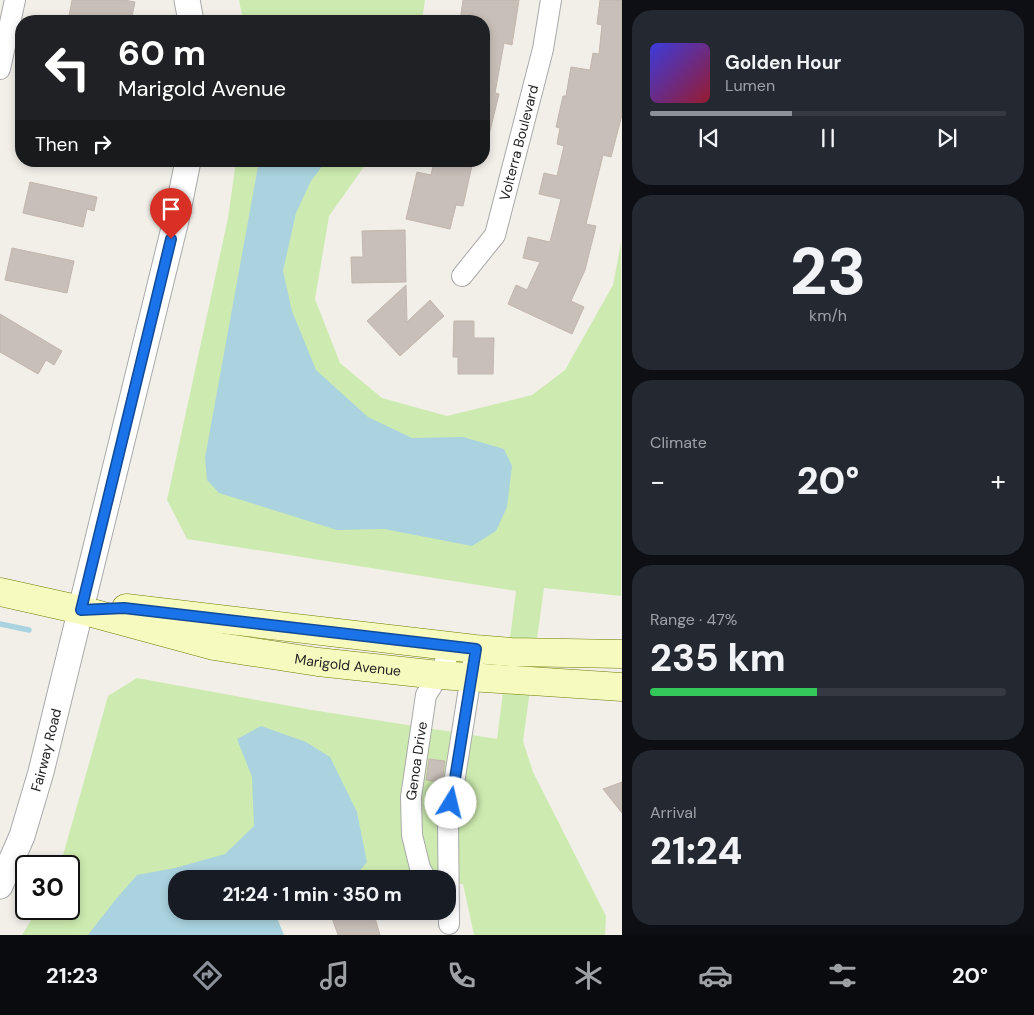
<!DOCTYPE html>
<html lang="en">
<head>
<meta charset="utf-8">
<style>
	:root { --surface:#171b24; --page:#242831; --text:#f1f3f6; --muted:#9ea1a6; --line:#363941; --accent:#8c9099 }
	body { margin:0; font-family:"DM Sans",sans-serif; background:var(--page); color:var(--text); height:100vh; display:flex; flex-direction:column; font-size:19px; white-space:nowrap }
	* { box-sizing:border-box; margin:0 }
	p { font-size:16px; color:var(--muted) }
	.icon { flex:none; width:28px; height:28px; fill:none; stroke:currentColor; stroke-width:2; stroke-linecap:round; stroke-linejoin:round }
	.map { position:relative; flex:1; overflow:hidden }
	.details { display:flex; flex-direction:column; gap:10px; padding:10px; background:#0d0f14; width:412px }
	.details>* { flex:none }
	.banner { position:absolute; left:15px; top:15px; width:475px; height:152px; border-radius:20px; box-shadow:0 2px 8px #0003; background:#202124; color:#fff; overflow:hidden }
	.speed { position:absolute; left:15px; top:855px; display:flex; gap:10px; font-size:25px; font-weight:700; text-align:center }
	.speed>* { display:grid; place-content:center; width:65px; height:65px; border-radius:50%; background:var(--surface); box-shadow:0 2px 8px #0003; line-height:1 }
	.speed .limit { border:2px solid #111; border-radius:8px; background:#fff; color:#111 }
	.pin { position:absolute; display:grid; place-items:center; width:42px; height:42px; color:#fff; margin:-51px -21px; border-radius:50% 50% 50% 0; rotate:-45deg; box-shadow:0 0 5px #0007 }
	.pin .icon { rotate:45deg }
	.me { position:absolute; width:55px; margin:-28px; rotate:9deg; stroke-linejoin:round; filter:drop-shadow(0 0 4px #0008) }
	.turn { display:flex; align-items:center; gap:18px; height:105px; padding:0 20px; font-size:22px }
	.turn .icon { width:65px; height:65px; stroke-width:2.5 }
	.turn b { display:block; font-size:35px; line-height:42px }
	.then { display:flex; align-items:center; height:48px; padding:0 20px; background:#0003; gap:10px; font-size:19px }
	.big { font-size:38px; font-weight:800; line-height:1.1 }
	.details .widget { flex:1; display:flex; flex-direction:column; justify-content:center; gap:8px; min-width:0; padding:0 18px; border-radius:20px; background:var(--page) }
	.details .dial { align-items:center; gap:0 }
	.dial b { font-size:65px; line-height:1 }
	.song { display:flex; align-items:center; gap:15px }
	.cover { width:60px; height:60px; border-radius:8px; background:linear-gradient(135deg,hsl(240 70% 55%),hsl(350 70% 35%)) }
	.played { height:5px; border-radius:2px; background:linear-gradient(90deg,var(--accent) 40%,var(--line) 40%) }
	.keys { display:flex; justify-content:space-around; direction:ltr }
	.heat { display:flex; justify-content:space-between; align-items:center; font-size:28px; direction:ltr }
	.charge { height:8px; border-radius:4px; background:linear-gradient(90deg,#34c759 47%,var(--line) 0) }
	.trip { position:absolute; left:168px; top:870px; width:288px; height:50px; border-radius:20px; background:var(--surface); box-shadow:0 2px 8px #0003; font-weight:800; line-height:50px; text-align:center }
	.menu { display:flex; height:80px; justify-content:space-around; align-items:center; background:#090b0e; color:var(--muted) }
	.menu .icon { width:35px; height:35px }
	.menu .active { color:var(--accent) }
	.menu b { font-size:22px; color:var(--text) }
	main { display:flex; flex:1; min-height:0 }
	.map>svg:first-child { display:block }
	.grass { fill:#cdebb0 }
	.water { fill:#aad3df }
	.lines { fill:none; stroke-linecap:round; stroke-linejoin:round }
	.stream { stroke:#aad3df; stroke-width:5.5 }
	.building { fill:#c7bfb8; stroke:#c4b6ab }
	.minor-casing { stroke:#a9a9a9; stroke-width:22 }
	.tertiary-casing { stroke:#a9a9a9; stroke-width:27 }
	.secondary-casing { stroke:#707d05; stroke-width:29 }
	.minor { stroke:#fff; stroke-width:20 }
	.tertiary { stroke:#fff; stroke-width:25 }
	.secondary { stroke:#f7fabf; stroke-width:28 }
	.route-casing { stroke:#114b97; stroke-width:12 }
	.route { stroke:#1a73e8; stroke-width:9 }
	.labels { text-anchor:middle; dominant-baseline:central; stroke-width:4; stroke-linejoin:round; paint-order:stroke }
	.street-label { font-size:14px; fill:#222; stroke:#fff }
</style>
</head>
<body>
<main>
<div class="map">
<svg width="622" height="935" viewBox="0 0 622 935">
	<rect width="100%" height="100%" fill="#f2efe9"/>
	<!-- grass -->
	<g class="grass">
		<polygon points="239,0 425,0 422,21 243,21"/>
		<polygon points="236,161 368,161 329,216 315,299 340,363 382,398 447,416 532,395 565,370 613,285 621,243 621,596 544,588 523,741 533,772 606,916 605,935 474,935 463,884 446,882 446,879 428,879 341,867 176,879 176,911 281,935 22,935 38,909 69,909 69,866 60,866 108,696 137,678 312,710 497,739 516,591 187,539 167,500 228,218"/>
	</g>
	<!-- water -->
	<g class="water">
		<polygon points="259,161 326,161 311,181 296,213 283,271 292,311 316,370 368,417 412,438 463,437 504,449 512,466 507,507 496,531 472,546 384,529 337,530 219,493 207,480 205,458"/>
		<polygon points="261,726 306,742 330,757 357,812 367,862 353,879 176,879 176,911 279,911 277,918 284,935 88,935 116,899 137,875 175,868 225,854 254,826 252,777 237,739"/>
	</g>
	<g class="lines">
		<!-- stream -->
		<polyline class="stream" points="0,624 29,630"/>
	</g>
	<!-- building -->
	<g class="building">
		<polygon points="72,0 124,0 135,2 131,21 68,21"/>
		<polygon points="463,0 519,0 512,45 504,43 495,93 499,94 489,135 484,134 484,21 460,21"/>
		<polygon points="600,0 622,0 622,115 611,157 603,155 586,224 596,226 585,270 571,301 584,307 572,334 508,304 516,285 527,290 540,262 523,258 528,237 550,242 561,199 539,194 544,173 557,176 564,146 557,144 560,128 556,127 563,96 566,96 571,67 590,70 593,53 599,54 602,25 597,24"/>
		<polygon points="434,161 473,161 463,206 456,205 450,229 406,219 417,172 431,175"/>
		<polygon points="30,182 97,197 94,211 87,209 83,227 23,213"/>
		<polygon points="405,230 406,282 352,283 351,257 363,257 362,231"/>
		<polygon points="12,248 74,261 67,293 5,280"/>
		<polygon points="406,285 407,322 430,300 444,316 400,356 367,321"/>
		<polygon points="0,314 62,351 54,365 46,360 38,374 0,352"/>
		<polygon points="454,321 474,321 474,338 494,338 493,374 458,374 458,357 453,357"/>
		<polygon points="429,759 445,761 442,782 426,780"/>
		<polygon points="622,782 622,813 603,789"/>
		<polygon points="343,911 373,911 380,935 338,935 331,915"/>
	</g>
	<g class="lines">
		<defs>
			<g id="minor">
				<polyline points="0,69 15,0"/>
				<path id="s1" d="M462,276L495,235L543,49L551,0"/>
				<path id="s2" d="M426,879L420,868L412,835L411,797L426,695L439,675L452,647"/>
				<polyline points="449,924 448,821 473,663"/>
			</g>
			<g id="tertiary">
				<polyline points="187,0 191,21"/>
				<path id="s3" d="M0,886L22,836L41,772L176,220L188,161"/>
			</g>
			<g id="secondary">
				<path id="s4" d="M0,592L81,610L214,646L318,662L439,675L622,687"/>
				<polyline points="126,608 475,649 511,652 622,654"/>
			</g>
		</defs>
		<!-- minor casing -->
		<use href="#minor" class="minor-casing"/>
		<!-- tertiary casing -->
		<use href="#tertiary" class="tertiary-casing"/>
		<!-- secondary casing -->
		<use href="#secondary" class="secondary-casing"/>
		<!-- minor -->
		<use href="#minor" class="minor"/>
		<!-- tertiary -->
		<use href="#tertiary" class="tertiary"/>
		<!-- secondary -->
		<use href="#secondary" class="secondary"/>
	</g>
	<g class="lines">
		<defs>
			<polyline id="route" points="171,239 81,610 124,608 476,649 451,803"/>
		</defs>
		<!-- route casing -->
		<use href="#route" class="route-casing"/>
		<!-- route -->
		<use href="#route" class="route"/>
	</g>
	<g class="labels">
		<!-- street labels -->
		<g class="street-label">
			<text stroke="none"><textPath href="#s1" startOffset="148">Volterra Boulevard</textPath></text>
			<text stroke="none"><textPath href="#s4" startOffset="356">Marigold Avenue</textPath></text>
			<text stroke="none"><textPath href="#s3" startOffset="144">Fairway Road</textPath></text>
			<text stroke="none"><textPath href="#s2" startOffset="121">Genoa Drive</textPath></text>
		</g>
	</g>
</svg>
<div class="speed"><div class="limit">30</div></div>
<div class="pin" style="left:171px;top:239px;background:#d93025"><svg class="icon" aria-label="arrive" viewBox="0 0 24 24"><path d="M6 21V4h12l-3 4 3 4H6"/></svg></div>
<svg class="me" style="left:451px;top:803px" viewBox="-20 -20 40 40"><circle r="19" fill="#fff"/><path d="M0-13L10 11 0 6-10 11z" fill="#1a73e8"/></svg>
<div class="trip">21:24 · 1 min · 350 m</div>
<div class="banner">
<div class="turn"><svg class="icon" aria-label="left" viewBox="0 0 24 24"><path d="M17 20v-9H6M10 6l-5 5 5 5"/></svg><div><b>60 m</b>Marigold Avenue</div></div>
<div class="then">Then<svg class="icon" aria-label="right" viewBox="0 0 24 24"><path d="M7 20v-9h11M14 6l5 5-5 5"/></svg></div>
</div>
</div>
<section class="details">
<div class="widget">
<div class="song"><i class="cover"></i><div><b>Golden Hour</b><p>Lumen</p></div></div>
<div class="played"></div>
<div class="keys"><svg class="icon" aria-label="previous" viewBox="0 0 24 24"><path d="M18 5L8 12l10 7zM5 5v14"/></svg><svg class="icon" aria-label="pause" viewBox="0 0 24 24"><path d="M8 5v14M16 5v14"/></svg><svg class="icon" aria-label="next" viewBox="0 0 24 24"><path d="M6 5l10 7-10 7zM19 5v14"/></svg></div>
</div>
<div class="widget dial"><b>23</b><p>km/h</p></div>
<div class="widget"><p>Climate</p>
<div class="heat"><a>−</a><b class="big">20°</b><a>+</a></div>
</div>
<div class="widget"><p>Range · 47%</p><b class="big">235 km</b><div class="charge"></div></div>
<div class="widget"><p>Arrival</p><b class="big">21:24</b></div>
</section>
</main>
<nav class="menu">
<b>21:23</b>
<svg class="icon active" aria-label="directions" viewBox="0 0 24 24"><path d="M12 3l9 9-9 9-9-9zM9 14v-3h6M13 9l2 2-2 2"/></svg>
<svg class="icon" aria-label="music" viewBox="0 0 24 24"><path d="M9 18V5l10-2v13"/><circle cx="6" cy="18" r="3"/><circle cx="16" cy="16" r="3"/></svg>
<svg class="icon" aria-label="phone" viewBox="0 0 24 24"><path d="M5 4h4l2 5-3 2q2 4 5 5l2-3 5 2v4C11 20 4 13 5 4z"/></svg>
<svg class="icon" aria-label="climate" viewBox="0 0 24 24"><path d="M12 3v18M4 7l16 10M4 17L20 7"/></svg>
<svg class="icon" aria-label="car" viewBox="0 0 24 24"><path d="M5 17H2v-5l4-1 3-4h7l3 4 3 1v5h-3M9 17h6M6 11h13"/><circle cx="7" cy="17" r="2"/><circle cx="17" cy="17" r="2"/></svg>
<svg class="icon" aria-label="filters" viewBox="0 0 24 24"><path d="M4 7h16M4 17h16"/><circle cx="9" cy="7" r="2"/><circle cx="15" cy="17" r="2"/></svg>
<b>20°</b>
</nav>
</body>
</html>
